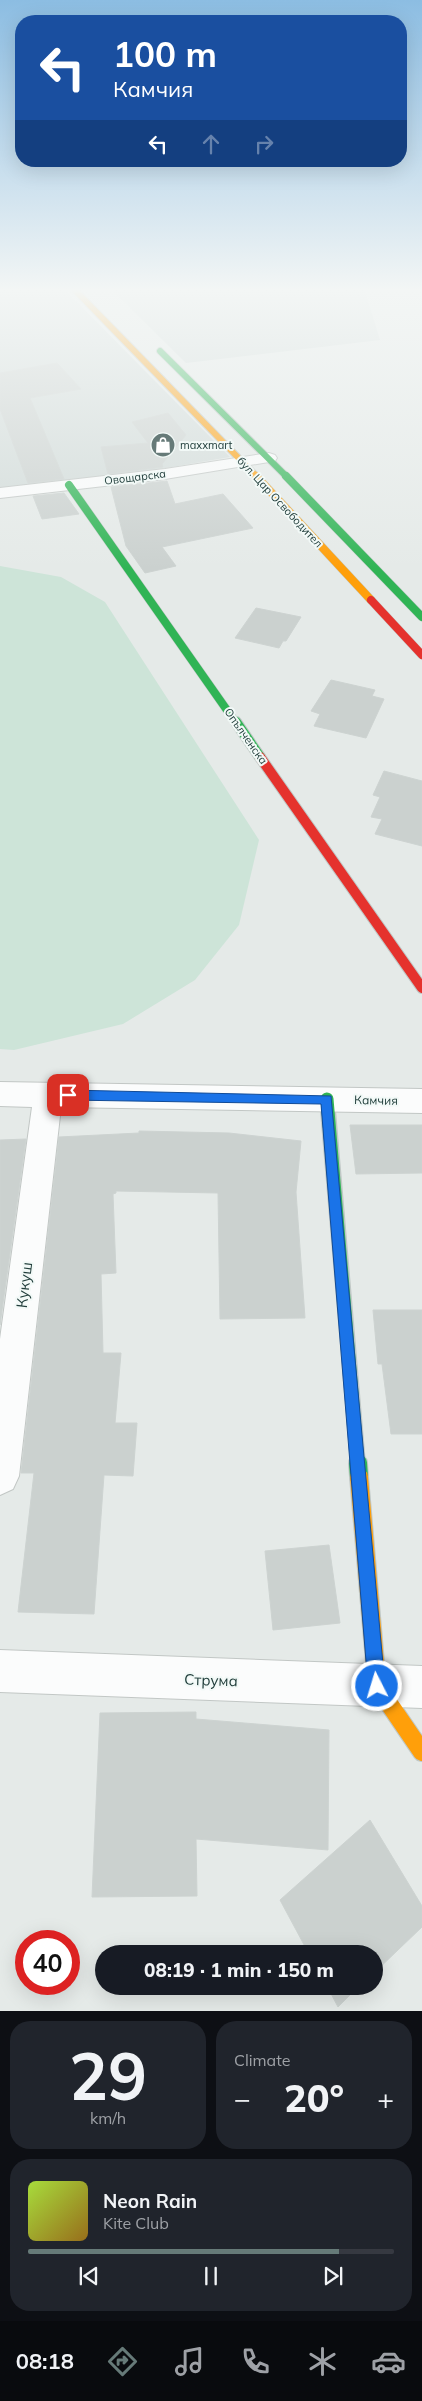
<!DOCTYPE html>
<html lang="en">
<head>
<meta charset="utf-8">
<style>
	:root { --surface:#171b24; --page:#20242c; --text:#f1f3f6; --muted:#9ea1a6; --line:#363941; --accent:#667a78 }
	body { margin:0; font-family:Mulish,sans-serif; background:var(--page); color:var(--text); height:100vh; display:flex; flex-direction:column; font-size:19px; white-space:nowrap }
	* { box-sizing:border-box; margin:0 }
	p { font-size:16px; color:var(--muted) }
	.icon { flex:none; width:28px; height:28px; fill:none; stroke:currentColor; stroke-width:2; stroke-linecap:round; stroke-linejoin:round }
	.map { position:relative; height:2011px; overflow:hidden }
	.details { display:flex; flex-direction:column; gap:10px; padding:10px; background:#0d0f14; flex:1 }
	.details>* { flex:none }
	.hud { position:absolute; left:15px; top:15px; width:392px; height:152px; border-radius:20px; box-shadow:0 5px 20px #0002; background:#1a4fa0; color:#fff; overflow:hidden }
	.speed { position:absolute; left:15px; top:1930px; display:flex; gap:10px; font-size:25px; font-weight:700; text-align:center }
	.speed>* { display:grid; place-content:center; width:65px; height:65px; border-radius:50%; background:var(--surface); box-shadow:0 5px 20px #0002; line-height:1 }
	.speed .limit { border:8px solid #d22; background:#fff; color:#111 }
	.pin { position:absolute; display:grid; place-items:center; width:42px; height:42px; color:#fff; margin:-21px; border-radius:10px; box-shadow:0 2px 8px #0006 }
	.me { position:absolute; width:55px; margin:-28px; rotate:355deg; stroke-linejoin:round; filter:drop-shadow(0 0 4px #0008) }
	.turn { display:flex; align-items:center; gap:18px; height:105px; padding:0 15px; font-size:22px }
	.turn .icon { width:65px; height:65px; stroke-width:2.5 }
	.turn b { display:block; font-size:35px; line-height:42px }
	.lanes { display:flex; align-items:center; height:48px; padding:0 15px; background:#0003; justify-content:center; gap:25px; direction:ltr }
	.lanes .off { opacity:.35 }
	.big { font-size:38px; font-weight:800; line-height:1.1 }
	.details .tile { flex:1; display:flex; flex-direction:column; justify-content:center; gap:8px; min-width:0; padding:0 18px; border-radius:20px; background:var(--page) }
	.details .dial { align-items:center; gap:0 }
	.dial b { font-size:65px; line-height:1 }
	.song { display:flex; align-items:center; gap:15px }
	.cover { width:60px; height:60px; border-radius:8px; background:linear-gradient(135deg,hsl(80 70% 55%),hsl(40 70% 35%)) }
	.played { height:5px; border-radius:2px; background:linear-gradient(90deg,var(--accent) 85%,var(--line) 85%) }
	.keys { display:flex; justify-content:space-around; direction:ltr }
	.heat { display:flex; justify-content:space-between; align-items:center; font-size:28px; direction:ltr }
	.details .tiles { flex:1; display:grid; gap:10px; grid-template-columns:1fr 1fr }
	.tile:last-child { grid-column:span 2 }
	.trip { position:absolute; left:95px; top:1945px; width:288px; height:50px; border-radius:25px; background:var(--surface); box-shadow:0 5px 20px #0002; font-weight:800; line-height:50px; text-align:center }
	.tab-bar { display:flex; height:80px; justify-content:space-around; align-items:center; background:#090b0e; color:var(--muted) }
	.tab-bar .icon { width:35px; height:35px }
	.tab-bar .current { color:var(--accent) }
	.tab-bar b { font-size:22px; color:var(--text) }
	.map>svg:first-child { display:block }
	.built { fill:#d2dbd9 }
	.green { fill:#cde4d8 }
	.building { fill:#cbd1cf; stroke:#cdd3d1 }
	.lines { fill:none; stroke-linecap:round; stroke-linejoin:round }
	.street-casing { stroke:#c2c7c5; stroke-width:2 }
	.fast-far4-casing { stroke:#c0c8c6; stroke-width:8 }
	.fast-far3-casing { stroke:#c0c8c6; stroke-width:9 }
	.fast-far2-casing { stroke:#c0c8c6; stroke-width:12 }
	.fast-far1-casing { stroke:#c0c8c6; stroke-width:16 }
	.fast-casing { stroke:#c0c8c6; stroke-width:20 }
	.slow-far2-casing { stroke:#c0c8c6; stroke-width:8 }
	.slow-far1-casing { stroke:#c0c8c6; stroke-width:9 }
	.slow-casing { stroke:#c0c8c6; stroke-width:20 }
	.jam-far1-casing { stroke:#c0c8c6; stroke-width:9 }
	.jam-casing { stroke:#c0c8c6; stroke-width:12 }
	.street { fill:#fbfcfc; fill-rule:evenodd }
	.fast-far4 { stroke:#30b455; stroke-width:6 }
	.fast-far3 { stroke:#30b455; stroke-width:8 }
	.fast-far2 { stroke:#30b455; stroke-width:10 }
	.fast-far1 { stroke:#30b455; stroke-width:13 }
	.fast { stroke:#30b455; stroke-width:18 }
	.slow-far2 { stroke:#ff9f0a; stroke-width:6 }
	.slow-far1 { stroke:#ff9f0a; stroke-width:8 }
	.slow { stroke:#ff9f0a; stroke-width:18 }
	.jam-far1 { stroke:#e5322d; stroke-width:8 }
	.jam { stroke:#e5322d; stroke-width:10 }
	.route { fill:#1a73e8; stroke:#114b97 }
	.labels { text-anchor:middle; dominant-baseline:central; stroke-width:4; stroke-linejoin:round; paint-order:stroke }
	.far-poi-label { font-size:11px; fill:#213e3b; stroke:#f2f9f7; text-anchor:start }
	.far-street-label { font-size:11px; fill:#213e3b; stroke:#f2f9f7 }
	.street-label { font-size:12px; fill:#213e3b; stroke:#f2f9f7 }
	.near-street-label { font-size:15px; fill:#213e3b; stroke:#f2f9f7 }
</style>
</head>
<body>
<div class="map">
<svg width="422" height="2011" viewBox="0 0 422 2011">
	<rect width="100%" height="100%" fill="#e5eae8"/>
	<!-- built -->
	<g class="built">
		<polygon points="0,288 63,288 230,457 160,469 0,488"/>
		<polygon points="110,288 364,288 380,340 186,363"/>
	</g>
	<!-- green -->
	<polygon class="green" points="0,566 61,577 105,602 259,840 239,925 195,980 123,1024 14,1050 0,1049"/>
	<!-- building -->
	<g class="building">
		<polygon points="57,363 81,389 30,398 64,479 28,483 0,409 0,373"/>
		<polygon points="168,413 186,435 162,464 163,467 108,474 101,447 148,443 132,422"/>
		<polygon points="167,481 175,504 223,494 253,528 162,547 176,566 145,573 126,546 111,487"/>
		<polygon points="64,493 79,514 42,519 33,496"/>
		<polygon points="256,608 301,617 286,641 283,641 279,648 235,638"/>
		<polygon points="331,680 375,690 372,696 384,699 366,738 314,726 320,714 311,711"/>
		<polygon points="384,771 422,781 422,846 375,834 382,819 371,817 380,797 373,795"/>
		<polygon points="350,1125 422,1125 422,1173 356,1174"/>
		<polygon points="139,1131 229,1133 301,1141 296,1192 305,1318 220,1319 218,1193 116,1191 116,1193 113,1194 116,1273 101,1274 103,1353 121,1353 115,1423 137,1423 133,1476 104,1475 94,1614 18,1612 34,1473 21,1473 59,1137 139,1133"/>
		<polygon points="26,1139 0,1325 0,1140"/>
		<polygon points="373,1310 422,1310 422,1434 391,1434 382,1364 378,1364"/>
		<polygon points="329,1545 340,1623 273,1630 265,1551"/>
		<polygon points="196,1712 196,1719 329,1730 328,1850 196,1839 197,1896 92,1897 100,1713"/>
		<polygon points="370,1820 422,1906 422,1927 374,1973 374,1954 309,1954 280,1900"/>
		<polygon points="327,1986 359,1986 338,2007"/>
	</g>
	<g class="lines">
		<defs>
			<g id="street">
				<polygon points="269,453 275,455 277,458 275,461 165,479 0,498 0,488 165,469"/>
				<polygon points="0,1082 422,1089 422,1113 61,1107 19,1476 13,1489 0,1495 0,1339 32,1107 0,1106"/>
				<polygon points="0,1650 422,1666 422,1708 0,1692"/>
			</g>
			<polyline id="fast-far4" points="160,351 287,477"/>
			<g id="fast-far3">
				<polyline points="286,476 422,617"/>
				<polyline points="69,485 236,723"/>
			</g>
			<polyline id="fast-far2" points="236,722 260,757"/>
			<polyline id="fast-far1" points="327,1099 358,1464"/>
			<polyline id="fast" points="358,1463 359,1477"/>
			<polyline id="slow-far2" points="73,288 257,477"/>
			<polyline id="slow-far1" points="256,476 371,600"/>
			<polyline id="slow" points="359,1477 377,1686 422,1752"/>
			<polyline id="jam-far1" points="371,600 422,655"/>
			<polyline id="jam" points="260,757 422,988"/>
		</defs>
		<!-- street casing -->
		<use href="#street" class="street-casing"/>
		<!-- fast-far4 casing -->
		<use href="#fast-far4" class="fast-far4-casing"/>
		<!-- fast-far3 casing -->
		<use href="#fast-far3" class="fast-far3-casing"/>
		<!-- fast-far2 casing -->
		<use href="#fast-far2" class="fast-far2-casing"/>
		<!-- fast-far1 casing -->
		<use href="#fast-far1" class="fast-far1-casing"/>
		<!-- fast casing -->
		<use href="#fast" class="fast-casing"/>
		<!-- slow-far2 casing -->
		<use href="#slow-far2" class="slow-far2-casing"/>
		<!-- slow-far1 casing -->
		<use href="#slow-far1" class="slow-far1-casing"/>
		<!-- slow casing -->
		<use href="#slow" class="slow-casing"/>
		<!-- jam-far1 casing -->
		<use href="#jam-far1" class="jam-far1-casing"/>
		<!-- jam casing -->
		<use href="#jam" class="jam-casing"/>
		<!-- street -->
		<use href="#street" class="street"/>
		<!-- fast-far4 -->
		<use href="#fast-far4" class="fast-far4"/>
		<!-- fast-far3 -->
		<use href="#fast-far3" class="fast-far3"/>
		<!-- fast-far2 -->
		<use href="#fast-far2" class="fast-far2"/>
		<!-- fast-far1 -->
		<use href="#fast-far1" class="fast-far1"/>
		<!-- fast -->
		<use href="#fast" class="fast"/>
		<!-- slow-far2 -->
		<use href="#slow-far2" class="slow-far2"/>
		<!-- slow-far1 -->
		<use href="#slow-far1" class="slow-far1"/>
		<!-- slow -->
		<use href="#slow" class="slow"/>
		<!-- jam-far1 -->
		<use href="#jam-far1" class="jam-far1"/>
		<!-- jam -->
		<use href="#jam" class="jam"/>
	</g>
	<!-- sky -->
	<linearGradient id="sky" x2="0" y2="1"><stop stop-color="#8cbde2"/><stop offset="0.51" stop-color="#f3f6f5"/><stop offset="1" stop-color="#f3f6f5" stop-opacity="0"/></linearGradient>
	<rect width="422" height="569" fill="url(#sky)"/>
	<!-- route -->
	<polygon class="route" points="68,1090 331,1096 385,1686 383,1692 377,1695 371,1692 368,1686 321,1104 68,1100 62,1095"/>
	<!-- icons -->
	<defs>
		<symbol id="shop-disc" viewBox="-11 -11 22 22"><circle r="9.5" fill="#667a78" stroke="#f2f9f7"/><path d="M-5-2.5h2.3a2.7 3.5 0 0 1 5.4 0H5L5.5 6h-11ZM-1.5-2.5h3a1.5 2.3 0 0 0-3 0Z" fill="#fff"/></symbol>
	</defs>
	<g fill-rule="evenodd">
		<use href="#shop-disc" x="149" y="431" width="28" height="28"/>
	</g>
	<g class="labels">
		<!-- far-poi labels -->
		<g class="far-poi-label">
			<text x="180" y="445">maxxmart</text>
		</g>
		<!-- far-street labels -->
		<g class="far-street-label">
			<text transform="translate(135 477) rotate(-7)">Овощарска</text>
			<text transform="translate(280 502) rotate(47)">бул. Цар Освободител</text>
			<text transform="translate(246 736) rotate(55)">Опълченска</text>
		</g>
		<!-- street labels -->
		<g class="street-label">
			<text transform="translate(376 1100) rotate(1)">Камчия</text>
		</g>
		<!-- near-street labels -->
		<g class="near-street-label">
			<text transform="translate(24 1285) rotate(-83)">Кукуш</text>
			<text transform="translate(211 1680) rotate(2)">Струма</text>
		</g>
	</g>
</svg>
<div class="speed"><div class="limit">40</div></div>
<div class="pin" style="left:68px;top:1095px;background:#d93025"><svg class="icon" aria-label="arrive" viewBox="0 0 24 24"><path d="M6 21V4h12l-3 4 3 4H6"/></svg></div>
<svg class="me" style="left:377px;top:1686px" viewBox="-20 -20 40 40"><circle r="17" fill="#1a73e8" stroke="#fff" stroke-width="3"/><path d="M0-11L8 9 0 5-8 9z" fill="#fff"/></svg>
<div class="trip">08:19 · 1 min · 150 m</div>
<div class="hud">
<div class="turn"><svg class="icon" aria-label="left" viewBox="0 0 24 24"><path d="M17 20v-9H6M10 6l-5 5 5 5"/></svg><div><b>100 m</b>Камчия</div></div>
<div class="lanes"><svg class="icon" aria-label="left" viewBox="0 0 24 24"><path d="M17 20v-9H6M10 6l-5 5 5 5"/></svg><svg class="icon off" aria-label="ahead" viewBox="0 0 24 24"><path d="M12 20V5M6 11l6-6 6 6"/></svg><svg class="icon off" aria-label="right" viewBox="0 0 24 24"><path d="M7 20v-9h11M14 6l5 5-5 5"/></svg></div>
</div>
</div>
<section class="details">
<div class="tiles">
<div class="tile dial"><b>29</b><p>km/h</p></div>
<div class="tile"><p>Climate</p>
<div class="heat"><a>−</a><b class="big">20°</b><a>+</a></div>
</div>
<div class="tile">
<div class="song"><i class="cover"></i><div><b>Neon Rain</b><p>Kite Club</p></div></div>
<div class="played"></div>
<div class="keys"><svg class="icon" aria-label="previous" viewBox="0 0 24 24"><path d="M18 5L8 12l10 7zM5 5v14"/></svg><svg class="icon" aria-label="pause" viewBox="0 0 24 24"><path d="M8 5v14M16 5v14"/></svg><svg class="icon" aria-label="next" viewBox="0 0 24 24"><path d="M6 5l10 7-10 7zM19 5v14"/></svg></div>
</div>
</div>
</section>
<nav class="tab-bar">
<b>08:18</b>
<svg class="icon current" aria-label="directions" viewBox="0 0 24 24"><path d="M12 3l9 9-9 9-9-9zM9 14v-3h6M13 9l2 2-2 2"/></svg>
<svg class="icon" aria-label="music" viewBox="0 0 24 24"><path d="M9 18V5l10-2v13"/><circle cx="6" cy="18" r="3"/><circle cx="16" cy="16" r="3"/></svg>
<svg class="icon" aria-label="phone" viewBox="0 0 24 24"><path d="M5 4h4l2 5-3 2q2 4 5 5l2-3 5 2v4C11 20 4 13 5 4z"/></svg>
<svg class="icon" aria-label="climate" viewBox="0 0 24 24"><path d="M12 3v18M4 7l16 10M4 17L20 7"/></svg>
<svg class="icon" aria-label="car" viewBox="0 0 24 24"><path d="M5 17H2v-5l4-1 3-4h7l3 4 3 1v5h-3M9 17h6M6 11h13"/><circle cx="7" cy="17" r="2"/><circle cx="17" cy="17" r="2"/></svg>
</nav>
</body>
</html>
